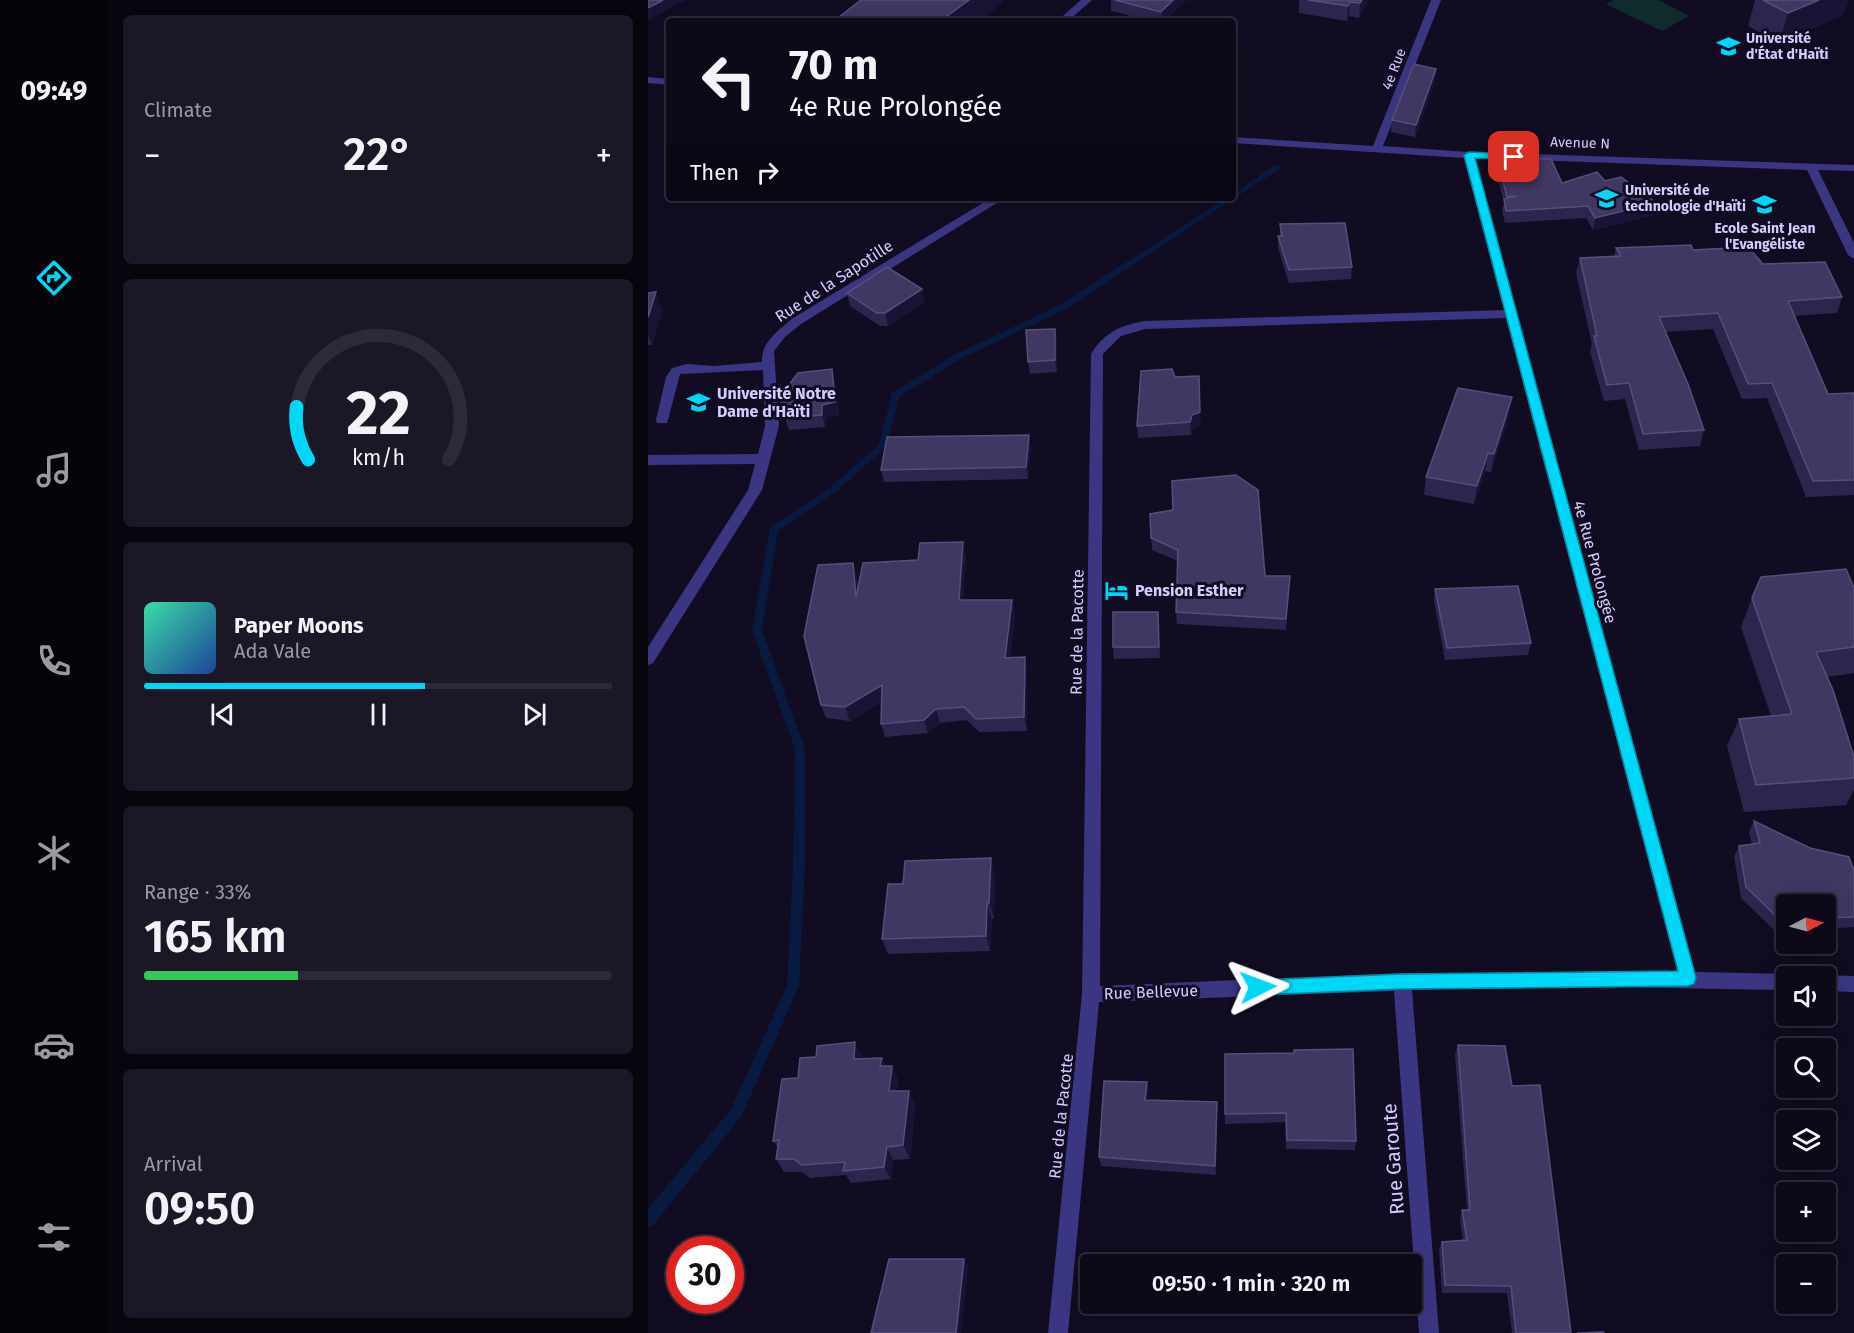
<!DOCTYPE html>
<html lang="en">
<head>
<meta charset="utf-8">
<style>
	:root { --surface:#0d0919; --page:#1b1726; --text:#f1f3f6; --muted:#9a9aa2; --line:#2d2a38; --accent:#00d7f7 }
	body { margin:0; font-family:"Fira Sans",sans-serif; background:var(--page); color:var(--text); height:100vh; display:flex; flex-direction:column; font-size:22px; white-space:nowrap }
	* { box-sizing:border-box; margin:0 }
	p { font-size:20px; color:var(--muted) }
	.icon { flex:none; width:33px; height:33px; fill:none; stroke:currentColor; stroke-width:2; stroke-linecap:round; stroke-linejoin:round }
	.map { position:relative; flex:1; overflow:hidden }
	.sheet { display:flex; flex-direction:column; gap:15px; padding:15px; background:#07050e; width:540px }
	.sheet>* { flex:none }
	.banner { position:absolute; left:18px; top:18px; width:570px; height:183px; border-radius:6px; box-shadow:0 6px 24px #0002,0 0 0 2px var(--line); background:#0d0919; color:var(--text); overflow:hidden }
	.needle { width:39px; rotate:84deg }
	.controls { position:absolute; left:1128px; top:894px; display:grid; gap:12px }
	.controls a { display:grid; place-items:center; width:60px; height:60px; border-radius:6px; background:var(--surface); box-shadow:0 6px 24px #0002,0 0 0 2px var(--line); font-size:30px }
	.speed { position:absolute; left:18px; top:1236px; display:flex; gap:12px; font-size:30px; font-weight:700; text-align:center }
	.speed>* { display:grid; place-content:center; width:78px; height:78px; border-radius:50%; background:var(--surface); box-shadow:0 6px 24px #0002,0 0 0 2px var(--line); line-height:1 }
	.speed .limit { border:9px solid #d22; background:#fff; color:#111 }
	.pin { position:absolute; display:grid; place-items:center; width:51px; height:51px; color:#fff; margin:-26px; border-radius:12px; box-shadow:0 3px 9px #0006 }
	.me { position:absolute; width:66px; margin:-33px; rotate:87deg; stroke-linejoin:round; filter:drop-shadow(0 0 4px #0008) }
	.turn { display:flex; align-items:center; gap:21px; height:126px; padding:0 24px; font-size:27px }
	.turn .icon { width:78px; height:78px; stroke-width:2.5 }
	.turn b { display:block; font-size:42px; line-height:51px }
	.then { display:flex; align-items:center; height:57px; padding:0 24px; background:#0003; gap:12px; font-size:22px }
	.big { font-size:45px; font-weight:600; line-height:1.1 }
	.sheet .widget { flex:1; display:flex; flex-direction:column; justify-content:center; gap:9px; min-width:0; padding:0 21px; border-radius:9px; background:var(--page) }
	.sheet .dial { align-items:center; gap:0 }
	.dial svg { height:156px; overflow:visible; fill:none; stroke:var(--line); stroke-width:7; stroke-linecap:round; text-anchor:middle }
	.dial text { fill:var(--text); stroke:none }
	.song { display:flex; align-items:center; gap:18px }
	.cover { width:72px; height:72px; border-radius:9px; background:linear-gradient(135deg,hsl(160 70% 55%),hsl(220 70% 35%)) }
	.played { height:6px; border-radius:3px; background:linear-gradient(90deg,var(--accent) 60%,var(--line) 60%) }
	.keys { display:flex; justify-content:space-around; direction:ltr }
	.heat { display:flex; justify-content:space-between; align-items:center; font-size:33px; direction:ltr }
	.charge { height:9px; border-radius:4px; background:linear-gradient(90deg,#34c759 33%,var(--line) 0) }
	.trip { position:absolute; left:432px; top:1254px; width:342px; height:60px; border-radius:6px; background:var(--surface); box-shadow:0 6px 24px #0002,0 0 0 2px var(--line); font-weight:600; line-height:60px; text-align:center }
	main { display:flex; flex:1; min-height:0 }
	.dock { display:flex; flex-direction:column; width:108px; justify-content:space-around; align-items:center; background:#05040a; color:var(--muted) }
	.dock .icon { width:42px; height:42px }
	.dock .active { color:var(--accent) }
	.dock b { font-size:27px; color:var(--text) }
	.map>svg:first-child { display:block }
	.green { fill:#0f2b2b }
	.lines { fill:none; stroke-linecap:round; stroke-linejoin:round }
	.stream { fill:#081a3f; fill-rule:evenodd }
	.minor { fill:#3b3681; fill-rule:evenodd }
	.wall { fill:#2e254f }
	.shaded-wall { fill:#1b1335 }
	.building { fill:#403762; stroke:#574e7b; stroke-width:1.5 }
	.route { fill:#00d7f7; stroke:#008ca1; stroke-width:1.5 }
	.labels { text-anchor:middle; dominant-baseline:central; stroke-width:6; stroke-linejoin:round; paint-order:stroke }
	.far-poi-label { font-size:14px; font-weight:bold; fill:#d4ccff; stroke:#110c21; text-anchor:start }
	.far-street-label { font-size:14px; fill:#d4ccff; stroke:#110c21 }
	.street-label { font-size:16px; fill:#d4ccff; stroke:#110c21 }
	.poi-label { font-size:16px; font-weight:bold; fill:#d4ccff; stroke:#110c21; text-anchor:start }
	.near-street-label { font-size:20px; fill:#d4ccff; stroke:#110c21 }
</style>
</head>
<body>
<main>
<nav class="dock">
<b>09:49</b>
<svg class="icon active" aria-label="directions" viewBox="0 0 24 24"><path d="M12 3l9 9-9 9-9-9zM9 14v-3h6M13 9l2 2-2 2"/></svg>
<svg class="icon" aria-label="music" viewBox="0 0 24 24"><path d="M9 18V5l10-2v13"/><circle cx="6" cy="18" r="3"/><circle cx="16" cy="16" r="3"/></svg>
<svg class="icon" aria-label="phone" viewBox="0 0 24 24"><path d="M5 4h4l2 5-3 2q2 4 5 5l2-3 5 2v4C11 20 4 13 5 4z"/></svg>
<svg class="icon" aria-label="climate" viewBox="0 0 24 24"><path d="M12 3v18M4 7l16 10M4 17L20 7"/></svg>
<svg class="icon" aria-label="car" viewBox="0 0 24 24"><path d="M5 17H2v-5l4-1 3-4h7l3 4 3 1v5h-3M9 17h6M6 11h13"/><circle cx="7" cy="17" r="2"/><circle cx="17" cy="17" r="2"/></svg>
<svg class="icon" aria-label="filters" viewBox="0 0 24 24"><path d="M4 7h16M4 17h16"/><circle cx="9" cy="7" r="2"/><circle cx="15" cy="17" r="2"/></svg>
</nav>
<section class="sheet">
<div class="widget"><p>Climate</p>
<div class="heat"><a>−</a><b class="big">22°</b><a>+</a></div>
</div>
<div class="widget dial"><svg viewBox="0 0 100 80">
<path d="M14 69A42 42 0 1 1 86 69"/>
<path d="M14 69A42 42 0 0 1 8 42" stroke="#00d7f7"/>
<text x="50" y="56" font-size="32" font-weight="700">22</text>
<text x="50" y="72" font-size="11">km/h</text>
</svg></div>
<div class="widget">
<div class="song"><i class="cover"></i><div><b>Paper Moons</b><p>Ada Vale</p></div></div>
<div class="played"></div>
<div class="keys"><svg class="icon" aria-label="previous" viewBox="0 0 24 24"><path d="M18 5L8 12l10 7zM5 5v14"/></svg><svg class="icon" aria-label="pause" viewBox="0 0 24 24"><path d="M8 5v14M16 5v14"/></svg><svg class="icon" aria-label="next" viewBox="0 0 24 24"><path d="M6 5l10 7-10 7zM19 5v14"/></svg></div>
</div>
<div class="widget"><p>Range · 33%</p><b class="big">165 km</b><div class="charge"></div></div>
<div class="widget"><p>Arrival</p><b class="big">09:50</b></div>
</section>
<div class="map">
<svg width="1206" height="1333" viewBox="0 0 1206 1333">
	<rect width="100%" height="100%" fill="#110c21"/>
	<!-- green -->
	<polygon class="green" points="966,0 1011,0 1041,16 1014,31 958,4"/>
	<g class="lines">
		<!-- stream -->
		<polygon class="stream" points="627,165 634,167 418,309 312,359 251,397 238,447 190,490 130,531 114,630 157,749 157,865 151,986 93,1117 5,1225 0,1227 0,1209 83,1109 139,986 145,865 147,749 104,630 122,527 184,486 231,444 244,393 306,355 412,305 578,198 585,198 585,194"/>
		<!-- minor -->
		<g class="minor">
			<polygon points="433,0 444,0 420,21 409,21"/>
			<path d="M783,0H793L735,146L821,152L1206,165V171L1170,170L1206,243V259L1200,255L1159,170L827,158L1047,972L1138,974L1144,976H1138V990L965,987L764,990L791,1333H771L746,991L451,1002L420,1333H400L434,994L443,354C456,333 472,325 497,321L856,310L816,158L585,143V137L725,146ZM858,318L1030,972L754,973L452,986L455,354L473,336L497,329Z"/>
			<polygon points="0,77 21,79 21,85 0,83"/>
			<path d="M343,198H357L153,324L137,337L126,351L131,426L114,490L5,663L0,665V647L100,490L107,464L0,465V455L110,454L117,426L115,370L32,374L20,420L19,423H9L8,420L18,377L24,368L39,364L66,366L114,362C113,342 130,331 145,318Z"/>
			<polygon points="1178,975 1206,976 1206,992 1178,991 1178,976 1174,976"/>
		</g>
	</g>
	<!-- wall -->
	<g class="wall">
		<polygon points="463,0 538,0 516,21 503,21 463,11"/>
		<polygon points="651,0 720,0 711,18 701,16 699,21 651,13"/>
		<polygon points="1107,0 1200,0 1195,15 1131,43 1100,26"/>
		<polygon points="787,81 767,137 743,132 744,120"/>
		<polygon points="849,158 914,183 957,181 1005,215 945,230 938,218 857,223 854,211 856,202 847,170"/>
		<polygon points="632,224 704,267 703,279 641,283 630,248 630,236 632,236"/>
		<polygon points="968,248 1045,250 1115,264 1194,297 1189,313 1146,316 1180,394 1206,393 1206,495 1158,497 1119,398 1094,399 1065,329 1017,332 1056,430 1052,446 991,450 977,399 956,401 942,352 944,344 928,273 932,258 966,256"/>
		<polygon points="0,293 14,311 4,345 0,345"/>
		<polygon points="199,293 277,302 240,326 232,326 202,306"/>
		<polygon points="407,329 409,341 409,372 382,374 380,362"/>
		<polygon points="527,377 553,425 545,428 543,435 490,438 489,426"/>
		<polygon points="187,381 191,415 178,417 177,427 141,430 137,418"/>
		<polygon points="861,416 843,472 837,471 826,504 776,495 778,477"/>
		<polygon points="383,448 380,479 236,482 233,470"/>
		<polygon points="502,514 617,576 641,588 638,630 529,624 528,612 530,561 504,550"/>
		<polygon points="315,542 318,556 315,600 364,600 367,613 362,658 377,657 379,671 379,731 331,732 319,720 292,723 280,733 237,737 233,724 234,701 202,721 178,718 173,705 209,577 210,588 270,560"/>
		<polygon points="1206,588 1206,673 1179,677 1206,757 1206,790 1198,805 1096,812 1079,746 1091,719 1123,716 1093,627 1104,598"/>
		<polygon points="787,589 883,643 880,655 797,660 786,601"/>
		<polygon points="510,612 512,658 466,659 465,647"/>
		<polygon points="1106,821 1206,871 1206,927 1178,929 1178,904 1138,904 1138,931 1127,931 1093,898 1086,857 1091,846 1104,844 1101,832"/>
		<polygon points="347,874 346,919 344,919 342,951 240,954 234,939 255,884"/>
		<polygon points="810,1045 864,1086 923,1333 864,1333 859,1293 794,1293 791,1250 794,1242 815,1241 812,1219 814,1210 819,1210 807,1055"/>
		<polygon points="577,1054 708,1141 707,1150 638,1149 637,1122 577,1124"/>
		<polygon points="214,1056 213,1059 234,1058 238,1066 250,1080 249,1091 267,1105 262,1159 245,1160 243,1179 203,1183 198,1175 162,1178 154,1172 136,1172 128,1159 130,1148 125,1141 150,1078"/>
		<polygon points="499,1082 500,1092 499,1100 569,1102 568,1175 453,1166 451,1157"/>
	</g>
	<!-- shaded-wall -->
	<g class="shaded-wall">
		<polygon points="15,0 37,0 0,21 0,8"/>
		<polygon points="321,0 354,0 355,3 330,21 292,21"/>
		<polygon points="525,0 538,0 516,21 514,21 513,12"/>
		<polygon points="714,0 720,0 711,18 712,3"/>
		<polygon points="1171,0 1200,0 1195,15 1131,43 1140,13"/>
		<polygon points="702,2 701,16 699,21 700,6"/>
		<polygon points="788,69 787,81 767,137 768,125"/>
		<polygon points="1008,203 1005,215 945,230 947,218"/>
		<polygon points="274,289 277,302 240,326 237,313"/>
		<polygon points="8,292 14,311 4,345 0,335 0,317"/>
		<polygon points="407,329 409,341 409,372 407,360"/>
		<polygon points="184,369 187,381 191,415 178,417 177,427 174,415 174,405"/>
		<polygon points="864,397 861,416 843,472 846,454"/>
		<polygon points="552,412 553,425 545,428 543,435 542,422 544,415"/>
		<polygon points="381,435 383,448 380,479 378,467"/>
		<polygon points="840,453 837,471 826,504 829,486"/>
		<polygon points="315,542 318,556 315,614 311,600"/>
		<polygon points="205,563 209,577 213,611 208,597"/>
		<polygon points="364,600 367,613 360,672 357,658"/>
		<polygon points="377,657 379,671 379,731 376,717"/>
		<polygon points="234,685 239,698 202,721 197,707"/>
		<polygon points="288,709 292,723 280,733 276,720"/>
		<polygon points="343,858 347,874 346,919 341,903"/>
		<polygon points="339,903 344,919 342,951 338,936"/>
		<polygon points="207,1042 214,1056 213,1073 206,1059"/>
		<polygon points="234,1058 241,1072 232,1066"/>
		<polygon points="244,1066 250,1080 248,1105 241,1091"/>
		<polygon points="499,1082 500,1092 498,1109 497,1100"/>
		<polygon points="261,1091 267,1105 262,1159 255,1145"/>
		<polygon points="569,1102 569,1112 568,1175 567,1166"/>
		<polygon points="239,1147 245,1160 243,1179 236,1167"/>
		<polygon points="316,1259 320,1267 313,1333 308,1333"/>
	</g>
	<!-- building -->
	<g class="building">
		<polygon points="0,0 15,0 0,8"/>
		<polygon points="213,0 321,0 292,21 186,21"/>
		<polygon points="467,0 525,0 513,12"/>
		<polygon points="660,0 714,0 712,3 702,2 700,6"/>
		<polygon points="1115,0 1171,0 1140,13"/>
		<polygon points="766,64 788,69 768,125 744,120"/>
		<polygon points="849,158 903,159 914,183 949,172 957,181 973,177 1008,203 947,218 940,206 858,211 856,199 868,196 859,197"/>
		<polygon points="697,223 704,267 641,270 630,236 634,236 632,224"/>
		<polygon points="1043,245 1045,250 1100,247 1115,264 1177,262 1194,297 1140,301 1180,394 1206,393 1206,480 1165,481 1124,383 1100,384 1070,313 1011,317 1040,384 1056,430 995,434 981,383 959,385 946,336 949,336 932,258 973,256 968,248"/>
		<polygon points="239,267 274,289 237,313 229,313 199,293"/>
		<polygon points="8,292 0,317 0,293"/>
		<polygon points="407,329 407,360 380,362 378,330"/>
		<polygon points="184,369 187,402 174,405 174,415 137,418 132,397 150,373"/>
		<polygon points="524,369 527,377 551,376 552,412 544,415 542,422 489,426 493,371"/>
		<polygon points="810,388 864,397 846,454 840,453 829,486 778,477"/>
		<polygon points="381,435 378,467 233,470 239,437"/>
		<polygon points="588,475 610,490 617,576 642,576 638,619 528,612 530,550 503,538 502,514 525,510 524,481"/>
		<polygon points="315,542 311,600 364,600 357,658 377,657 376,717 328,719 316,707 288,709 276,720 233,724 234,685 197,707 173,705 156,636 170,565 205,563 208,597 215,563 270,560 272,543"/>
		<polygon points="1198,569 1206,588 1206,647 1168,652 1185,690 1206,757 1206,778 1108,785 1091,719 1144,714 1104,598 1113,577"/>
		<polygon points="870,586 883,643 799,648 787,589"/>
		<polygon points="465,612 510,612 511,647 465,647"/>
		<polygon points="1106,821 1162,848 1201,857 1206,871 1206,917 1178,918 1178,904 1138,904 1138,920 1133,921 1098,887 1091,846 1112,843"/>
		<polygon points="343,858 341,903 339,903 338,936 234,939 240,884 255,884 257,861"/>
		<polygon points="207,1042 206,1059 234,1058 232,1066 244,1066 241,1091 261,1091 255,1145 239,1147 236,1167 195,1171 197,1162 154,1165 146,1159 128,1159 131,1140 125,1141 134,1079 150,1078 152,1058 168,1057 169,1046"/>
		<polygon points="810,1045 857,1046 864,1086 892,1085 923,1333 868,1333 863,1286 797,1285 794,1242 819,1240 814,1210 822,1210"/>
		<polygon points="705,1049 708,1141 639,1140 638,1113 577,1114 577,1054 646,1053 646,1050"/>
		<polygon points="456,1081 499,1082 497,1100 569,1102 567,1166 451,1157"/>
		<polygon points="241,1259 316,1259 308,1333 223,1333"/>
		<polygon points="955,1332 956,1333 929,1333"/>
	</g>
	<!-- route -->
	<polygon class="route" points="821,152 866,154 871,157 866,160 827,158 1048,978 1046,984 1040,986 754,989 610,995 605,992 602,987 605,982 610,980 754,974 1030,971 816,155"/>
	<!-- icons -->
	<defs>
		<symbol id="university-bare" viewBox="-9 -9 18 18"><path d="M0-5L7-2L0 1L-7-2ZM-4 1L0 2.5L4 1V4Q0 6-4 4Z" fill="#00d7f7" stroke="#110c21" stroke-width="2.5" paint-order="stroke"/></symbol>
		<symbol id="school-bare" viewBox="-9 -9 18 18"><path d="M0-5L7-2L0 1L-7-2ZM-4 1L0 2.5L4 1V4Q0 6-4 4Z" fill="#00d7f7" stroke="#110c21" stroke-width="2.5" paint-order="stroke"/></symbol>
		<symbol id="hotel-bare" viewBox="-9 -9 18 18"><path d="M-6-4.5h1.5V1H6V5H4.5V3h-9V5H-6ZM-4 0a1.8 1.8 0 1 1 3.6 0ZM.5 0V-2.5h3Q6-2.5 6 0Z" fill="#00d7f7" stroke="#110c21" stroke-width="2.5" paint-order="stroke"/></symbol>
	</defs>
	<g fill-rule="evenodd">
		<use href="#university-bare" x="1064" y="30" width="33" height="33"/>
		<use href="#university-bare" x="942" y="182" width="33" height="33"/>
		<use href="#school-bare" x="1100" y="188" width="33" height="33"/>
		<use href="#university-bare" x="34" y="386" width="33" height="33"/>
		<use href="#hotel-bare" x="452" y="574" width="33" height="33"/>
	</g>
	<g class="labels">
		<!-- far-poi labels -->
		<g class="far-poi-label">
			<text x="1098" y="38">Université<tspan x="1098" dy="16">d'État d'Haïti</tspan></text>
			<text x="977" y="190">Université de<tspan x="977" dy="16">technologie d'Haïti</tspan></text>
			<text x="1117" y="228" text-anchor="middle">Ecole Saint Jean<tspan x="1117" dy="16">l'Evangéliste</tspan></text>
		</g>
		<!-- far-street labels -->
		<g class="far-street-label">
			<text transform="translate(746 69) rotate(-69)">4e Rue</text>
			<text transform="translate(932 143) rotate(2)">Avenue N</text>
		</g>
		<!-- street labels -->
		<g class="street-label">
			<text transform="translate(186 281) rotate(-33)">Rue de la Sapotille</text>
			<text transform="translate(947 562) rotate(75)">4e Rue Prolongée</text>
			<text transform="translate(429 632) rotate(-89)">Rue de la Pacotte</text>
			<text transform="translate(503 992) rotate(-2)">Rue Bellevue</text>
			<text transform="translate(413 1116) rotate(-84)">Rue de la Pacotte</text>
		</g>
		<!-- poi labels -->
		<g class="poi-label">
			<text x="69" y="393">Université Notre<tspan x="69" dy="18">Dame d'Haïti</tspan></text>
			<text x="487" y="590">Pension Esther</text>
		</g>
		<!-- near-street labels -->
		<g class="near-street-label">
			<text transform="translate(745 1159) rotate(-94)">Rue Garoute</text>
		</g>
	</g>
</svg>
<div class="controls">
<a><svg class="needle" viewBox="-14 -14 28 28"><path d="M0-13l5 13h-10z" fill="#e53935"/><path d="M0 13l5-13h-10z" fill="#9a9aa2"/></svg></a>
<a><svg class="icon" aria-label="sound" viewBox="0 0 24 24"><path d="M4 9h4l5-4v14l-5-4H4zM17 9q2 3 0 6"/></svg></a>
<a><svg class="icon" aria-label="search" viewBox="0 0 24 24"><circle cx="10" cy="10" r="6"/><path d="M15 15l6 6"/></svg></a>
<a><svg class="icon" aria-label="layers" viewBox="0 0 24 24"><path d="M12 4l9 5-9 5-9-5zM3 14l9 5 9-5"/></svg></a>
<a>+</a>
<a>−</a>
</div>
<div class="speed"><div class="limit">30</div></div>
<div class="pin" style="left:866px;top:157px;background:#d93025"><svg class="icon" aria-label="arrive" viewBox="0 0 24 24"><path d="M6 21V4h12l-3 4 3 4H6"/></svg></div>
<svg class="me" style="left:610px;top:987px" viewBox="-20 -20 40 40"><path d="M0-17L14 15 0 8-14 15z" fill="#00d7f7" stroke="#fff" stroke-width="4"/></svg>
<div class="trip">09:50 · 1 min · 320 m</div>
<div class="banner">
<div class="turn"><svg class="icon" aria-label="left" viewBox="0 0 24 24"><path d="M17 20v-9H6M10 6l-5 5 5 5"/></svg><div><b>70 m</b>4e Rue Prolongée</div></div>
<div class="then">Then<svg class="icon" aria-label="right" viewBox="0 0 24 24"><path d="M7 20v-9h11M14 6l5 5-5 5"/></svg></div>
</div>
</div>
</main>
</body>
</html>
